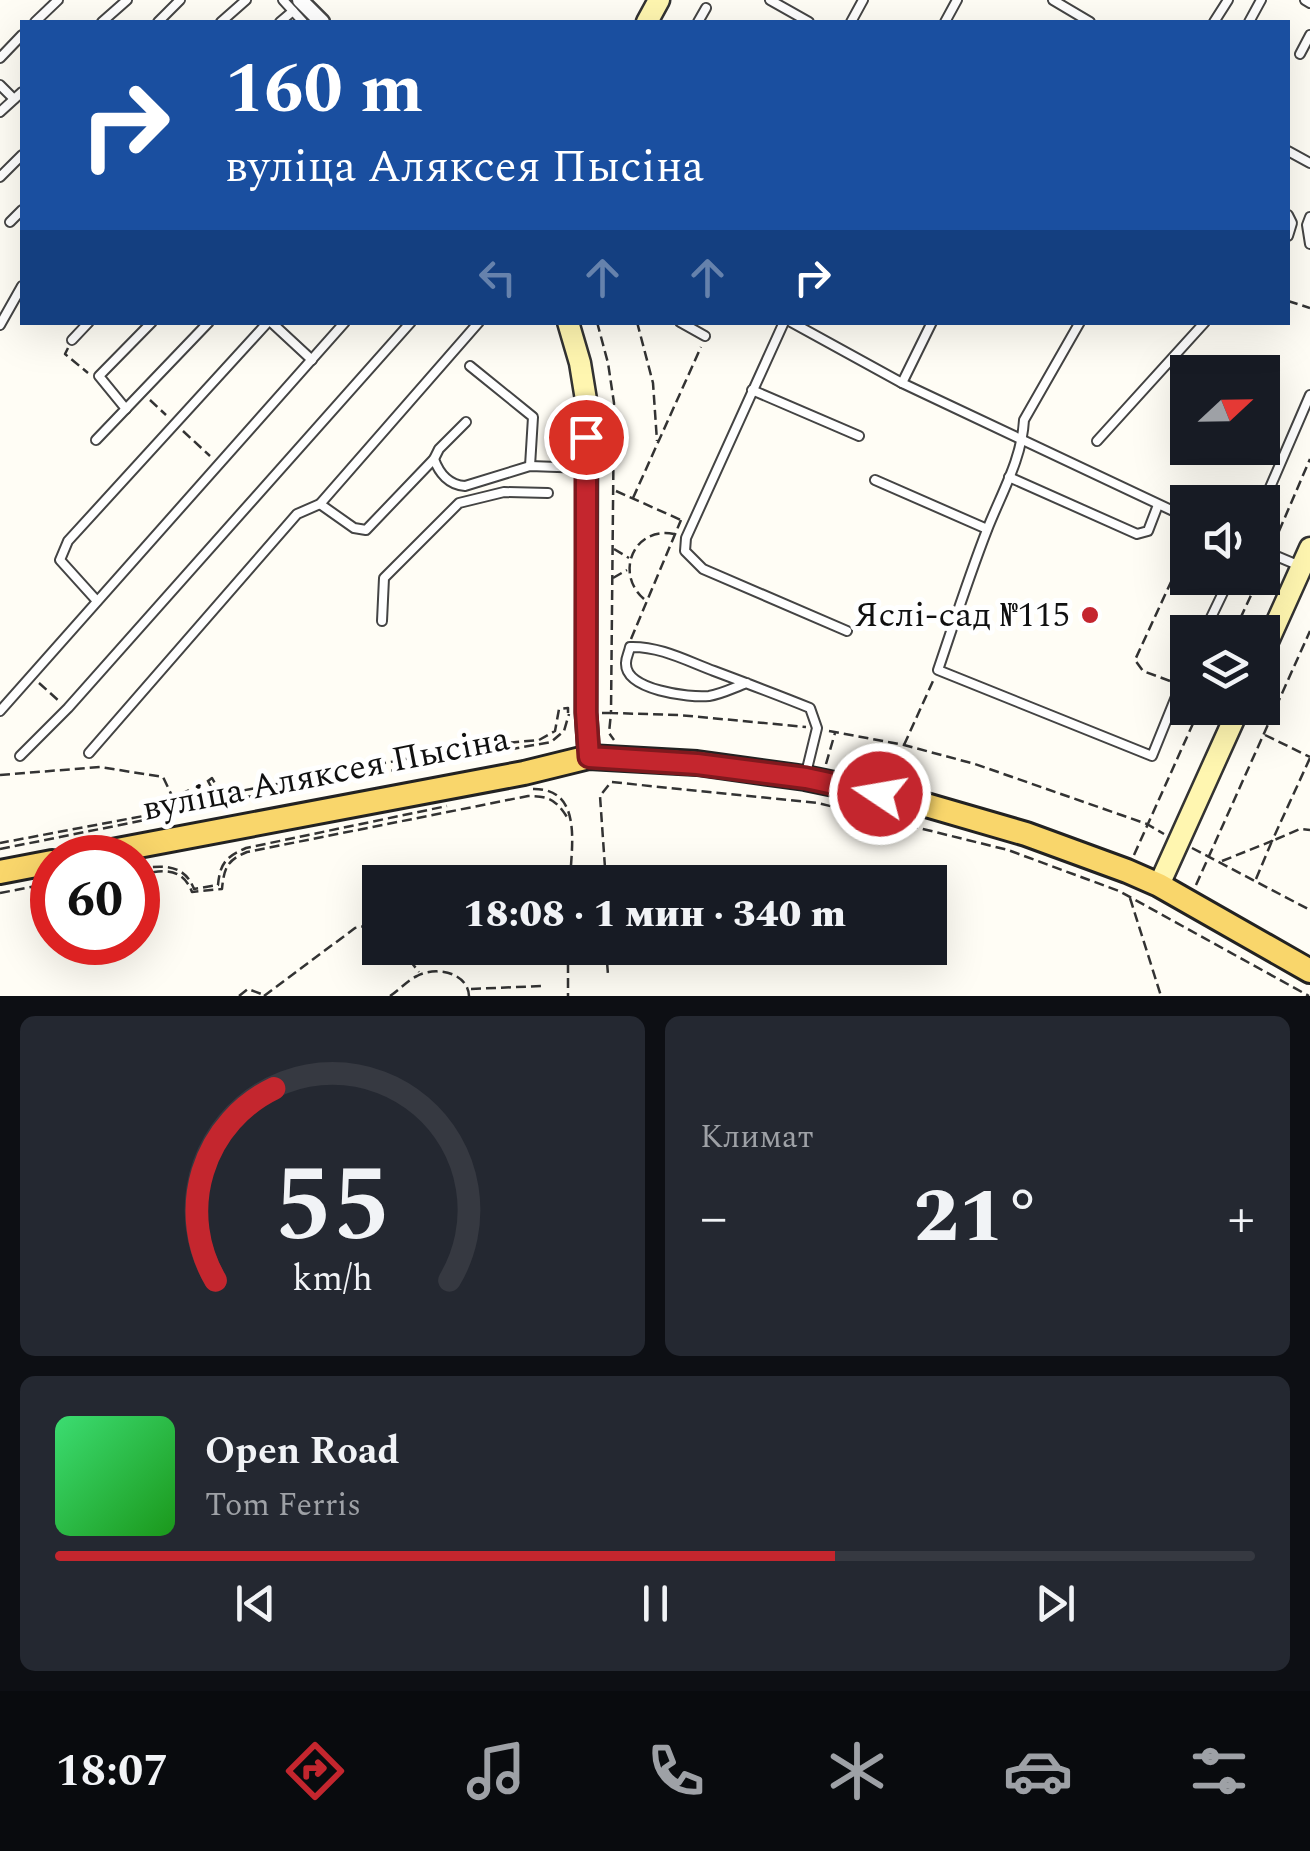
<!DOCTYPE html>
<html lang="ru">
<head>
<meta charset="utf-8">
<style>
	:root { --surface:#171b24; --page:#242831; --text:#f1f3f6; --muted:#9ea1a6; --line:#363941; --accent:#c4262e }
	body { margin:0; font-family:Spectral,serif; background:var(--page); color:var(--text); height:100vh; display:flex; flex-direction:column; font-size:38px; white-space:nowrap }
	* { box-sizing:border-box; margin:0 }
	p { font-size:32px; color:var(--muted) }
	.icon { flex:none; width:55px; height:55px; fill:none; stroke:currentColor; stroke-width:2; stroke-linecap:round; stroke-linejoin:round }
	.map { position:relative; height:996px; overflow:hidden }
	.side { display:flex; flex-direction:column; gap:20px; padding:20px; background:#0d0f14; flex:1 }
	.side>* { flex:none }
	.banner { position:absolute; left:20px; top:20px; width:1270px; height:305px; border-radius:0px; box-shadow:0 10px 40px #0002; background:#1a4fa0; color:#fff; overflow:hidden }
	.needle { width:65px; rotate:68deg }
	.buttons { position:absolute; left:1170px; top:355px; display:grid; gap:20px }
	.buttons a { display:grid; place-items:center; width:110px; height:110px; border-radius:0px; background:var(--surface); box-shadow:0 10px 40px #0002; font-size:50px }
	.speed { position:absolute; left:30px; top:835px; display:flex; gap:20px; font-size:50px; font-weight:700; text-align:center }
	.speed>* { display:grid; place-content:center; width:130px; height:130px; border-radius:50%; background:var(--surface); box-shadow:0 10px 40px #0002; line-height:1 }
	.speed .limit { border:15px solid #d22; background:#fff; color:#111 }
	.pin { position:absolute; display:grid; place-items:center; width:85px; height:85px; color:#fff; margin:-42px; border:5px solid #fff; border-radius:50%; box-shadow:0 2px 10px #0007 }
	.me { position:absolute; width:110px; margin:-55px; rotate:282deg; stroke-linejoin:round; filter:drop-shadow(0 0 8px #0008) }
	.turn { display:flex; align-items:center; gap:35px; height:210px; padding:0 40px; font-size:45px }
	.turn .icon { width:130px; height:130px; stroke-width:2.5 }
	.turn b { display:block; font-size:70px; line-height:85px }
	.lanes { display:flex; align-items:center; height:95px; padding:0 40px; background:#0003; justify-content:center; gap:50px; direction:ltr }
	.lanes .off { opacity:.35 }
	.big { font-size:75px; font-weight:800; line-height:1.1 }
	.side .widget { flex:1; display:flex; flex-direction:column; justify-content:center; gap:15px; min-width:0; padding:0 35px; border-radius:15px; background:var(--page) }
	.side .dial { align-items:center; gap:0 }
	.dial svg { height:260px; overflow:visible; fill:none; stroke:var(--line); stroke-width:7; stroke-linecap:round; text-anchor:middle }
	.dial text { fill:var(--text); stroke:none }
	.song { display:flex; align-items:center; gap:30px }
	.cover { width:120px; height:120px; border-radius:15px; background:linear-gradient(135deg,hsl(140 70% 55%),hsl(120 70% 35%)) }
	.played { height:10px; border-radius:5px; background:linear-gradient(90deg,var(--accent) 65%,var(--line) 65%) }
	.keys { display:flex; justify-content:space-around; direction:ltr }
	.heat { display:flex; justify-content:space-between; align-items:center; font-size:55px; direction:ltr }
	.side .tiles { flex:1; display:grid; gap:20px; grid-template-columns:1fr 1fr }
	.widget:last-child { grid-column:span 2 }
	.trip { position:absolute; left:362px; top:865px; width:585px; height:100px; border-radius:0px; background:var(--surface); box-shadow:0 10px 40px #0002; font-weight:800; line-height:100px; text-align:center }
	.dock { display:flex; height:160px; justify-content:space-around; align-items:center; background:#090b0e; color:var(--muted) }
	.dock .icon { width:70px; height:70px }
	.dock .on { color:var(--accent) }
	.dock b { font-size:45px; color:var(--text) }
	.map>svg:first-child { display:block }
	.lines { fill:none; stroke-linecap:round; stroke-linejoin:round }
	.service-casing { stroke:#444; stroke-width:12 }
	.minor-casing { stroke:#444; stroke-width:19 }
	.secondary-casing { stroke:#333; stroke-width:25 }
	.primary-casing { stroke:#222; stroke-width:28 }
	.path { stroke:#333; stroke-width:2.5; stroke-dasharray:10 5; stroke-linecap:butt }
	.service { stroke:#fff; stroke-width:8 }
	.minor { stroke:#fff; stroke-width:14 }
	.secondary { stroke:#fff6b0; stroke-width:20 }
	.primary { stroke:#f9d66b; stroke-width:22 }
	.route-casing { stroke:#7f191e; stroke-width:25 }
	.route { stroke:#c4262e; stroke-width:18 }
	.poi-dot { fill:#c4262e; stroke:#fff; stroke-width:4 }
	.labels { text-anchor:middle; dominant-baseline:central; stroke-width:10; stroke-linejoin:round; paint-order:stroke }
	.poi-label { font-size:35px; fill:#111; stroke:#fff; text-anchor:end }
	.street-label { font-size:35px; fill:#111; stroke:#fff }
</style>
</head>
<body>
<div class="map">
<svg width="1310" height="996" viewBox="0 0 1310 996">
	<rect width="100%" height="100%" fill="#fffdf5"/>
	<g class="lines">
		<defs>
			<g id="service">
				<polyline points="283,0 303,22"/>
				<polyline points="770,0 809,22"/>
				<polyline points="1053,0 1090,22"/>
				<polyline points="1305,0 1310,3"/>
				<polyline points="35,22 58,0"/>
				<polyline points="102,22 127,0"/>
				<polyline points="158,22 180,0"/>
				<polyline points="221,22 246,0"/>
				<polyline points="280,22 293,11"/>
				<polyline points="698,22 706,8"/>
				<polyline points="851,22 863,0"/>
				<polyline points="945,22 957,0"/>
				<polyline points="1214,22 1228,0"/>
				<polyline points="1249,22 1261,0"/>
				<polyline points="1300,54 1310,35"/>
				<polyline points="0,58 22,35"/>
				<polyline points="0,85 14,99"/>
				<polyline points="0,112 22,92"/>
				<polyline points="1288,151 1310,163"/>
				<polyline points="0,177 22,155"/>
				<polyline points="1288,215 1292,223 1288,236"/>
				<polyline points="1310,217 1307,225 1310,244"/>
				<polyline points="10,222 22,210"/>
				<polyline points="271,322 312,360"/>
				<polyline points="680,322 705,336"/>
				<polyline points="784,322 686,538 685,551 703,569 847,631"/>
				<polyline points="791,322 902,383 1188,518"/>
				<path d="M1080,322L1024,420C1022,459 1001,494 987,530C969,576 954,623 938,670L1152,756L1188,667"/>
				<polyline points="0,325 22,286"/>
				<polyline points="72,340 89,322"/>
				<polyline points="470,366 533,417 530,466"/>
				<polyline points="902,383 932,322"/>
				<polyline points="752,390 859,436"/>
				<polyline points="126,409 99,376 152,322"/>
				<path d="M466,422L439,449L434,459C439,473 449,485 465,486L530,466L585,468"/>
				<polyline points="96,440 209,322"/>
				<polyline points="1097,441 1205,322"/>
				<polyline points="1009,477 1137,534 1148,531 1158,505"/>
				<polyline points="875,480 987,529"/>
				<polyline points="320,504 354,528 366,530 434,459"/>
				<polyline points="1262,506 1310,395"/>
				<polyline points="1262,550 1300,566"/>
				<polyline points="97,601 60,560 68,541 268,322"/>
				<polyline points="382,621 384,578 459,503 504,492 548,493"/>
				<polyline points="1204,632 1230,578"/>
				<path d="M747,683C735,687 722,694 709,696C689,698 625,690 626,663C626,657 629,653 630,647C660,646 687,661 714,671C746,683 778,695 810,708L817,728L806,773"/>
				<polyline points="0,711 345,322"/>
				<polyline points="89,753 297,514 320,504 479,322"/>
				<polyline points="20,756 68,708 411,322"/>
			</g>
			<polyline id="minor" points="300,0 322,22"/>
			<g id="secondary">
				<polyline points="647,22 659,0"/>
				<polyline points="568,322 580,363 587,406 586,713 589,757"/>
				<polyline points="1262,655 1310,548"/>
				<polyline points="1159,885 1239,708"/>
			</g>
			<g id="primary">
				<polyline points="75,858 524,773 589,757 697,763 805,778 902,798 1026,834 1127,871 1159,885 1310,971"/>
				<polyline points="0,872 52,862"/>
			</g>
		</defs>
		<!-- service casing -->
		<use href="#service" class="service-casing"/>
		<!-- minor casing -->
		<use href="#minor" class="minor-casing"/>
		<!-- secondary casing -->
		<use href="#secondary" class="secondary-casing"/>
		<!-- primary casing -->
		<use href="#primary" class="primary-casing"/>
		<!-- path -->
		<g class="path">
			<polyline points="1288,301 1310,308"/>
			<polyline points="597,322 608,363 614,403 611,713 679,715 806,727"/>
			<polyline points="637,322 653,383 657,441"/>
			<polyline points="68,348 65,354 88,373"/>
			<polyline points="150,400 166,415"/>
			<polyline points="183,431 210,456"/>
			<polyline points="616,491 681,520"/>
			<polyline points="633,498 701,347"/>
			<polyline points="1273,545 1310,459"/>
			<polyline points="614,549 629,558"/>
			<polyline points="1262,576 1275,582"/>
			<polyline points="613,578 627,570"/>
			<path d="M644,599C614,573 634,526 674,534"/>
			<polyline points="1234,632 1259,578"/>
			<polyline points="631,639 681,520"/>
			<polyline points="1170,681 1143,671 1135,660 1188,545"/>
			<polyline points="39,683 59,701"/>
			<polyline points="602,713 611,713 609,733 614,740"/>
			<polyline points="829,731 904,745 975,764 1147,824 1164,834"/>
			<polyline points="1265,735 1310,757"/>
			<polyline points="904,745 933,681"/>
			<polyline points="826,764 835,733"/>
			<polyline points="0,775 100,767 163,777 173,798 154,814 0,843"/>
			<polyline points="208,781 212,778 220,792 230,793 473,746 539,740 555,731 559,709 568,708 568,713"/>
			<path d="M533,789C584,788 571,848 570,882"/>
			<polyline points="1192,848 1310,910"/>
			<path d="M0,849L160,817L171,807L173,798L208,781C215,795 220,799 235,799L551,742L564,731L569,714"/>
			<polyline points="1134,855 1200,708"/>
			<polyline points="1222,861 1272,841 1310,758"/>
			<path d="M138,869C161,865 184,863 194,889L218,885C220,863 226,857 246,848L447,806"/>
			<path d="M138,875C161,870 182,866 192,892L222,889C224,868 227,860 247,852L528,796C549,796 556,800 567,817"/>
			<polyline points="1256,879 1272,841 1300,829 1310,830"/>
			<polyline points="606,882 600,796 611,782 818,803 1008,850 1119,891 1309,996"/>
			<polyline points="1196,885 1310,631"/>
			<polyline points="0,893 52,883"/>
			<polyline points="1130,898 1161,996"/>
			<polyline points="400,948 419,972"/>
			<polyline points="568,948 568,996"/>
			<polyline points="606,948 608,975"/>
			<polyline points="471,989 541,986"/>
			<polyline points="239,996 248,989 264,995"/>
			<polyline points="264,996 355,928 380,923"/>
			<path d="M390,996C399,990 408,980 417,976C435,966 468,972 469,996"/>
		</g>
		<!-- service -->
		<use href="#service" class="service"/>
		<!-- minor -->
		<use href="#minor" class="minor"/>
		<!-- secondary -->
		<use href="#secondary" class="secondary"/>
		<!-- primary -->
		<use href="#primary" class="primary"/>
	</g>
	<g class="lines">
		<defs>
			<polyline id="route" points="586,437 586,712 589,757 697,764 806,778 880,794"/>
		</defs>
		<!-- route casing -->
		<use href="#route" class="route-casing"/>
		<!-- route -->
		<use href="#route" class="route"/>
	</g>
	<!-- markers -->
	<circle class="poi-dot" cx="1090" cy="615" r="10"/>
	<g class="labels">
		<!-- poi labels -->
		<g class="poi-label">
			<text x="1070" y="615">Яслі-сад №115</text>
		</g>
		<!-- street labels -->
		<g class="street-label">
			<text transform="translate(326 774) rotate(-11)">вуліца Аляксея Пысіна</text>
		</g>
	</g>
</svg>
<div class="buttons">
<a><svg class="needle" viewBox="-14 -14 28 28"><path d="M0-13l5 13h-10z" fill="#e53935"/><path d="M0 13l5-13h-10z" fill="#9ea1a6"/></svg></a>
<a><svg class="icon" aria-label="sound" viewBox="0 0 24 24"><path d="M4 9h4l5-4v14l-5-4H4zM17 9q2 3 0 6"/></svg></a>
<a><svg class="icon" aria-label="layers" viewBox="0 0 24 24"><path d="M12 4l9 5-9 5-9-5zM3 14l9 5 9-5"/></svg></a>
</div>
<div class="speed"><div class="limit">60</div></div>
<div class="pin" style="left:586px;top:437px;background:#d93025"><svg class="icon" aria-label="arrive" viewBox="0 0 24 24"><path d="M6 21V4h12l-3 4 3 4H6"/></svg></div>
<svg class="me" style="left:880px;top:794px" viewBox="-20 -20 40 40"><circle r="17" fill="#c4262e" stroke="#fff" stroke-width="3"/><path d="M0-11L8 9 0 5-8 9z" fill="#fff"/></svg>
<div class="trip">18:08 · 1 мин · 340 m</div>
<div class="banner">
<div class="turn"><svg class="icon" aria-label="right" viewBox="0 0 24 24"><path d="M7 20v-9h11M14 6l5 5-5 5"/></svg><div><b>160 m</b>вуліца Аляксея Пысіна</div></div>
<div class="lanes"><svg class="icon off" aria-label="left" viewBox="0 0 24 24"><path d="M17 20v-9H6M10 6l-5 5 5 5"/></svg><svg class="icon off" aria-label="ahead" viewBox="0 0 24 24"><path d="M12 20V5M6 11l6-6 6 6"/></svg><svg class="icon off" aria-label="ahead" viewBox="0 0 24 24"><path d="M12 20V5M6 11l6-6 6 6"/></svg><svg class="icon" aria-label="right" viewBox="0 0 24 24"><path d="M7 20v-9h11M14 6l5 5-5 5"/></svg></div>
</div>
</div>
<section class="side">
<div class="tiles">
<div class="widget dial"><svg viewBox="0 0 100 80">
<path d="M14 69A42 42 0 1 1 86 69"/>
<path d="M14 69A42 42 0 0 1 32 10" stroke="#c4262e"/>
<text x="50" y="56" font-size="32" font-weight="700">55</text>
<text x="50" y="72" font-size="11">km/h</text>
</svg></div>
<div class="widget"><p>Климат</p>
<div class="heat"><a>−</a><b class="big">21°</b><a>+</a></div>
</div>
<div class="widget">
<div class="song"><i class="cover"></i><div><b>Open Road</b><p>Tom Ferris</p></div></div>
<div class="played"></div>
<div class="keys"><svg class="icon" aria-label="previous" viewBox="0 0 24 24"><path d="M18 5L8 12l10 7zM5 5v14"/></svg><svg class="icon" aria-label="pause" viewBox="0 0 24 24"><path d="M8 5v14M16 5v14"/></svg><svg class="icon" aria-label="next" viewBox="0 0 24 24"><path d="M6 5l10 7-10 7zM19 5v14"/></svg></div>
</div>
</div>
</section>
<nav class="dock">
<b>18:07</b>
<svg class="icon on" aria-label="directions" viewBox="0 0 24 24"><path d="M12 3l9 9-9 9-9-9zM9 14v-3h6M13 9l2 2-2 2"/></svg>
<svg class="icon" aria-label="music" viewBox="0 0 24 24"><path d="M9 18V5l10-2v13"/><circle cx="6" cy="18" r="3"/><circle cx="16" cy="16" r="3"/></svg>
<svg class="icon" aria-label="phone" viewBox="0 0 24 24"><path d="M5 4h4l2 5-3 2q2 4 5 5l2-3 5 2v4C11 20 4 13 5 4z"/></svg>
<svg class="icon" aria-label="climate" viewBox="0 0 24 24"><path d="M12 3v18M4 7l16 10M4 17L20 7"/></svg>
<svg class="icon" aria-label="car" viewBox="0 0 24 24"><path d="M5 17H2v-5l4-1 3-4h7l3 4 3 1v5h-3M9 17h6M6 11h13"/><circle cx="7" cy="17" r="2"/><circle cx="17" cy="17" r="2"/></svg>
<svg class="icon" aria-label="filters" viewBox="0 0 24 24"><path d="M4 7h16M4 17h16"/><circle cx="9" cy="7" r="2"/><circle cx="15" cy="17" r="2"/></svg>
</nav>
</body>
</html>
